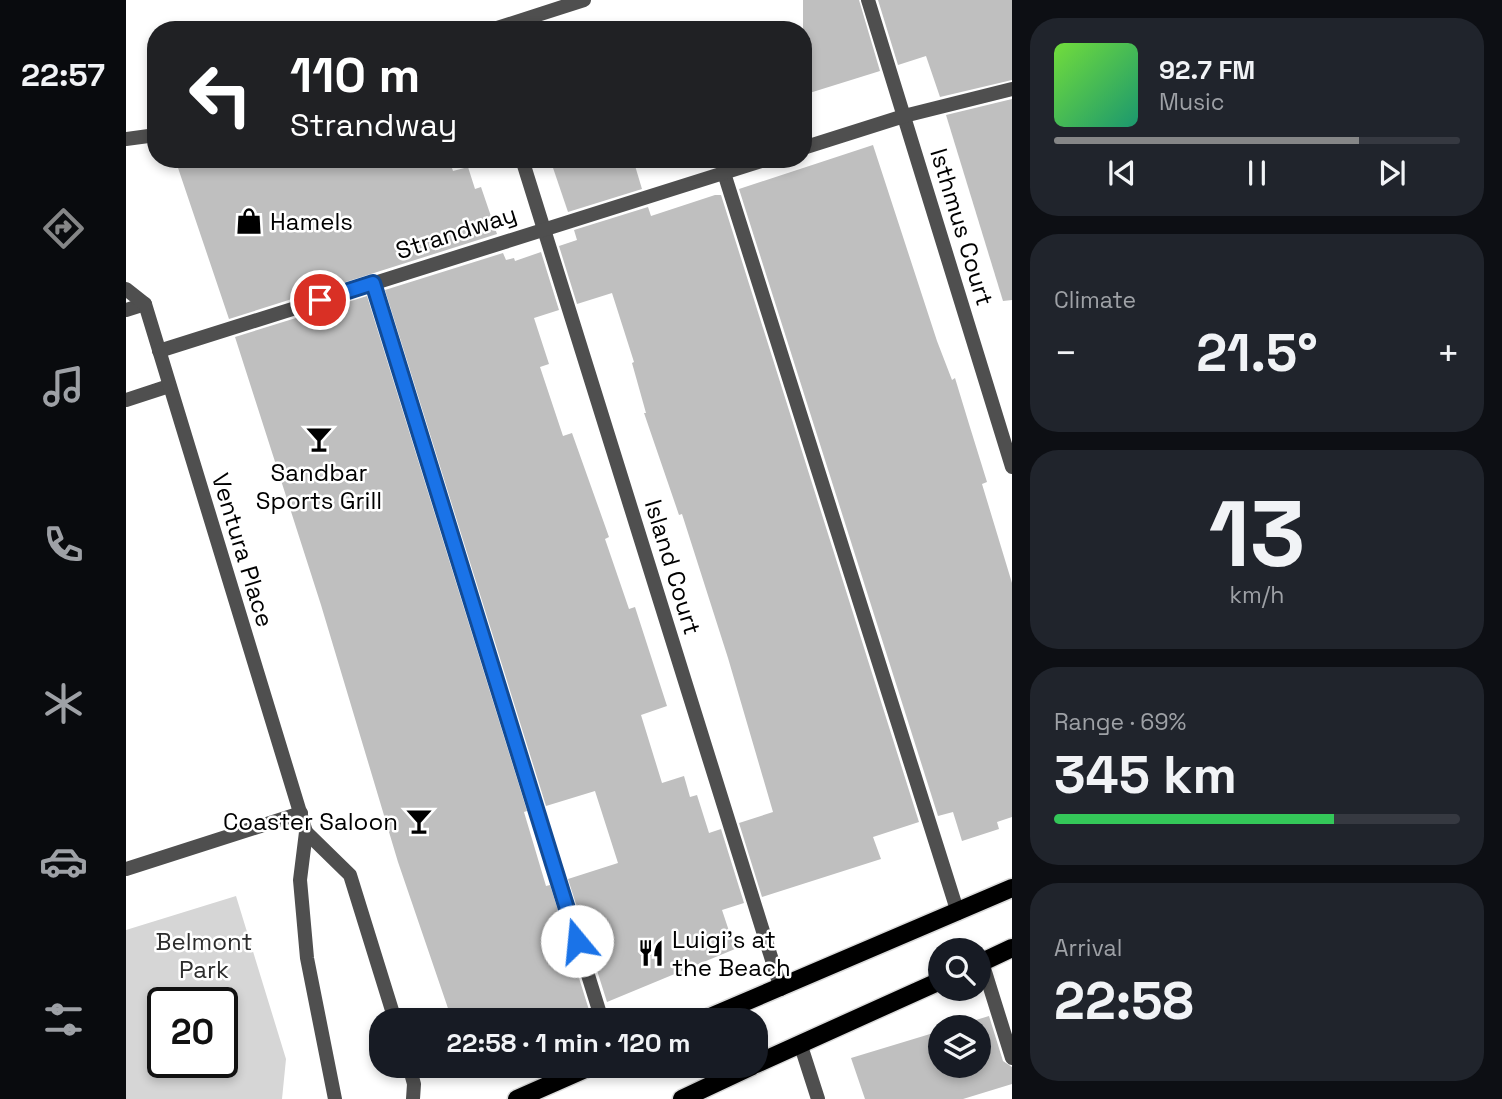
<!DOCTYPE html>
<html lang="en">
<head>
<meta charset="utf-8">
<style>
	:root { --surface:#171b24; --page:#20242c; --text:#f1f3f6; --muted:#9ea1a6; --line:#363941; --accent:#858687 }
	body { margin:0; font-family:"Space Grotesk",sans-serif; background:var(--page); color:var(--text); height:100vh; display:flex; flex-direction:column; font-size:26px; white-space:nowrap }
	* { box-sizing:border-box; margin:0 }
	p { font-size:23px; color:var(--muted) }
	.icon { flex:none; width:38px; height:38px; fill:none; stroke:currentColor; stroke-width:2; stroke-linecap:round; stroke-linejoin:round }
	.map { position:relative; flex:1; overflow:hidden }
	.details { display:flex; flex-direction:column; gap:18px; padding:18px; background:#0d0f14; width:490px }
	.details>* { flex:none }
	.hud { position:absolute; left:21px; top:21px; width:665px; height:147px; border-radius:28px; box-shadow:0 4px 10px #0003; background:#202124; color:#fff; overflow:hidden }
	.buttons { position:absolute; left:802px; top:938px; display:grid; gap:14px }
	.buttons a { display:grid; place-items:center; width:63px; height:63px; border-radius:50%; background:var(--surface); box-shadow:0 4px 10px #0003; font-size:35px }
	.speed { position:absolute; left:21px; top:987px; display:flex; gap:14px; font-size:35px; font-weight:700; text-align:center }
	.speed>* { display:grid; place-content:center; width:91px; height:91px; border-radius:50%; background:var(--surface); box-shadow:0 4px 10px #0003; line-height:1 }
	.speed .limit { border:4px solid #111; border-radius:10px; background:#fff; color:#111 }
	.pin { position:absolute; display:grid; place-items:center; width:60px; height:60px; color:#fff; margin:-30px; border:4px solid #fff; border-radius:50%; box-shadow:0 2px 7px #0007 }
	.me { position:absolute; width:77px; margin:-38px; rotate:343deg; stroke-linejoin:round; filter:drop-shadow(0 0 5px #0008) }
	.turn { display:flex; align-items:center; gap:24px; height:147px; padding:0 28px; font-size:32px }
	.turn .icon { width:91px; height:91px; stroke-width:2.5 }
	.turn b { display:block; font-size:49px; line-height:60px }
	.big { font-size:52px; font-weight:700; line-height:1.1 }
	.details .widget { flex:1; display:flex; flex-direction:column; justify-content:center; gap:10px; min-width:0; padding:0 24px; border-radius:28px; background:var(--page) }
	.details .dial { align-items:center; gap:0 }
	.dial b { font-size:91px; line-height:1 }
	.song { display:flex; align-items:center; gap:21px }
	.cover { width:84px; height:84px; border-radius:10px; background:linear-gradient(135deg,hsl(100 70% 55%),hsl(160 70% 35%)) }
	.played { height:7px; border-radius:4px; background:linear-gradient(90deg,var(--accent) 75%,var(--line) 75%) }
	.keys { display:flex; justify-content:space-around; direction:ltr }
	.heat { display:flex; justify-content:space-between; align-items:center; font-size:38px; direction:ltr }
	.charge { height:10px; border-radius:5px; background:linear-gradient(90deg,#34c759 69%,var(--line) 0) }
	.trip { position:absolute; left:243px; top:1008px; width:399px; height:70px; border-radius:28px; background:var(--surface); box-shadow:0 4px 10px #0003; font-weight:700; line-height:70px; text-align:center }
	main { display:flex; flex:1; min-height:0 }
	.menu { display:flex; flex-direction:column; width:126px; justify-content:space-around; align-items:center; background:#090b0e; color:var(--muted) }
	.menu .icon { width:49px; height:49px }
	.menu .current { color:var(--accent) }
	.menu b { font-size:32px; color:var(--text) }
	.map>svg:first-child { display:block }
	.green { fill:#d6d6d6; fill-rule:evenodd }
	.building { fill:#bfbfbf }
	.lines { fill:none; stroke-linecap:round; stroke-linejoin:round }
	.primary-casing { stroke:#dbdbdb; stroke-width:21 }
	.lane { stroke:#4f4f4f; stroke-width:14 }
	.street { stroke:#4f4f4f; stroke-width:14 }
	.primary { stroke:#000; stroke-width:18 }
	.route-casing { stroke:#114b97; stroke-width:18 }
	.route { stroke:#1a73e8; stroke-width:12 }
	.labels { text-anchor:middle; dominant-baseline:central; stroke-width:5; stroke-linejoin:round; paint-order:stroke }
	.poi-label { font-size:24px; fill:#000; stroke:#fff; text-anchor:start }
	.street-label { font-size:24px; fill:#000; stroke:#fff }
	.park-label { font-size:24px; fill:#2d2d2d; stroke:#fff }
</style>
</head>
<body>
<main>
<nav class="menu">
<b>22:57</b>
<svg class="icon current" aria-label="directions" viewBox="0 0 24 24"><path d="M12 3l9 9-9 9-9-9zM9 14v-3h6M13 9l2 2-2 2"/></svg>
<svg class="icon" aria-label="music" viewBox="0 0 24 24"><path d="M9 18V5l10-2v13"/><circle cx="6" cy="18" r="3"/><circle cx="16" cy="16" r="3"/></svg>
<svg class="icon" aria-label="phone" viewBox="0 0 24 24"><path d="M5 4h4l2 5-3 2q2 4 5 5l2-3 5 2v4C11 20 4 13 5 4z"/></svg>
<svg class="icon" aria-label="climate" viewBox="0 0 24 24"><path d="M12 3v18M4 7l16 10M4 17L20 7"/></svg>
<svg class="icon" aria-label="car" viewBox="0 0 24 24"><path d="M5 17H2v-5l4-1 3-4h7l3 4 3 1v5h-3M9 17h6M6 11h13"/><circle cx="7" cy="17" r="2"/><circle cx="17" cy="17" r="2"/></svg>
<svg class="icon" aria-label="filters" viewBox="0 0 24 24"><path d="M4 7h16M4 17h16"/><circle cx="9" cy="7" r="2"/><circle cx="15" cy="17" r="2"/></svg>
</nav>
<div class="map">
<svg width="886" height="1099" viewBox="0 0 886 1099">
	<rect width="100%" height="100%" fill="#fff"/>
	<!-- green -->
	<path class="green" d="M110,896L160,1059L156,1099H0V930ZM37,1003H96V1062H37Z"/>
	<!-- building -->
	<g class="building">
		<polygon points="677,0 733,0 754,71 677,95"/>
		<polygon points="752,0 886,0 886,80 814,97 800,56 772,65"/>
		<polygon points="886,99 886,300 877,301 820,115"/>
		<polygon points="747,145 811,341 826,380 829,378 843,424 861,482 856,484 886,583 886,817 871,822 873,829 836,841 827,812 812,816 613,189"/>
		<polygon points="49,159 323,159 327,171 342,167 349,189 355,187 371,234 103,319"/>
		<polygon points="424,159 507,159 516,189 442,212"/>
		<polygon points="589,195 595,195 793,822 747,837 755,859 636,897 613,823 647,812 602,658 556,514 553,515 518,413 520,413 506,363 508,362 486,293 451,304 433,246 451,240 448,230 522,207 525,216"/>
		<polygon points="415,252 433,310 408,318 423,364 414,367 437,436 446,433 483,537 479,539 503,609 509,607 541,706 515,715 536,783 558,776 564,797 571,795 583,833 595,829 618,903 596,910 609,949 481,1002 442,879 492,863 469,791 420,806 259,290 377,253 380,260 388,258 389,261"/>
		<polygon points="241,296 401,811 398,812 420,886 424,885 463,1010 456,1012 459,1020 326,1020 272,862 195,605 109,337"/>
		<polygon points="863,1016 877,1061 886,1067 886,1084 837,1099 739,1099 725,1058 814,1031 814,1066 852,1066 852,1027 827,1027"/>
	</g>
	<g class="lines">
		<defs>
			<g id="primary">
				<polyline points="852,964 886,948"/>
				<polyline points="577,1020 886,888"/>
				<polyline points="630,1064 814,981"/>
				<polyline points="391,1099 466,1066"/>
				<polyline points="556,1099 626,1066"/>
			</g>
		</defs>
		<!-- primary casing -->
		<use href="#primary" class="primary-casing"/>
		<!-- lane -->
		<g class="lane">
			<polyline points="598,173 832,913"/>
			<polyline points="247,283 476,1020"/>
			<polyline points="0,310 19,304"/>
			<polyline points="0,400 43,386"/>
			<polyline points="0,869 175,813"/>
			<polyline points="856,962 886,1058"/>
		</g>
		<!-- street -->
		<g class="street">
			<polyline points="742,0 886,467"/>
			<polyline points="365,30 458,0"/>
			<polyline points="0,139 30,135"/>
			<polyline points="677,148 778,116 886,89"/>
			<polyline points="396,159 655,989"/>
			<polyline points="0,289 19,304 180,832 174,880 181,958 209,1099"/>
			<polyline points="33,351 642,159"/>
			<polyline points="180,832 224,875 269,1020"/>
			<polyline points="674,1043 692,1099"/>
			<polyline points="283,1066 288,1084 287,1099"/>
		</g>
		<!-- primary -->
		<use href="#primary" class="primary"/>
	</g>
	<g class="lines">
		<defs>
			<polyline id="route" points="194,300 247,283 451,941"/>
		</defs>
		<!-- route casing -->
		<use href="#route" class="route-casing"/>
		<!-- route -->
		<use href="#route" class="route"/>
	</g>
	<!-- icons -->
	<defs>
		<symbol id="shop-bare" viewBox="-9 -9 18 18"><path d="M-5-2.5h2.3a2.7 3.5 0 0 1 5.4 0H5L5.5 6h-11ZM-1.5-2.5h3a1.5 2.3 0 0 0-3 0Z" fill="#000" stroke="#fff" stroke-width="2.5" paint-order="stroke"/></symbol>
		<symbol id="bar-bare" viewBox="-9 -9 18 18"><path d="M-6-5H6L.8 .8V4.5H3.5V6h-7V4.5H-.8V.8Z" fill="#000" stroke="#fff" stroke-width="2.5" paint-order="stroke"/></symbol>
		<symbol id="restaurant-bare" viewBox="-9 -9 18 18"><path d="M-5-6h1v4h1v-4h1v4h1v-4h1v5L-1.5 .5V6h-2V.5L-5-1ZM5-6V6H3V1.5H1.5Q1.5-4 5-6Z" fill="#000" stroke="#fff" stroke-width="2.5" paint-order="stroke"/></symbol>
	</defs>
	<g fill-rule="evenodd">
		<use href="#shop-bare" x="104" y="202" width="38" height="38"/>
		<use href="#bar-bare" x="174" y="420" width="38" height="38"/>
		<use href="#bar-bare" x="274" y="802" width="38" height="38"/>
		<use href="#restaurant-bare" x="506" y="934" width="38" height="38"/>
	</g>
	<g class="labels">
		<!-- poi labels -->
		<g class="poi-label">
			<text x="144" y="221">Hamels</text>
			<text x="193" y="472" text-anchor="middle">Sandbar<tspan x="193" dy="28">Sports Grill</tspan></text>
			<text x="272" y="821" text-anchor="end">Coaster Saloon</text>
			<text x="546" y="939">Luigi's at<tspan x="546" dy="28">the Beach</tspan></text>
		</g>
		<!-- street labels -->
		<g class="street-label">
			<text transform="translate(836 227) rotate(73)">Isthmus Court</text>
			<text transform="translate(330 232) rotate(-18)">Strandway</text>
			<text transform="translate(117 550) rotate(73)">Ventura Place</text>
			<text transform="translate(547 567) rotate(73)">Island Court</text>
		</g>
		<!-- park labels -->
		<g class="park-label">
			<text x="78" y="941">Belmont<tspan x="78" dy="28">Park</tspan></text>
		</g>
	</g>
</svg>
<div class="buttons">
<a><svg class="icon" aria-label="search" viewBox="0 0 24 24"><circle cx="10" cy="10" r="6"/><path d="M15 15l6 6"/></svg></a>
<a><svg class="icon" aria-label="layers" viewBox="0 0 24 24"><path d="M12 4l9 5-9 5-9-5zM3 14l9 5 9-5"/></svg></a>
</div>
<div class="speed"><div class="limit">20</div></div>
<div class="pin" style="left:194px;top:300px;background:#d93025"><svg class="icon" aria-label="arrive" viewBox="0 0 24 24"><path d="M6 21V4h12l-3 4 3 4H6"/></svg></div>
<svg class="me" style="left:451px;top:941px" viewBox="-20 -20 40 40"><circle r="19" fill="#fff"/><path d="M0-13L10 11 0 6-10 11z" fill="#1a73e8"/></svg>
<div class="trip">22:58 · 1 min · 120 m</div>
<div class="hud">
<div class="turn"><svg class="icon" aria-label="left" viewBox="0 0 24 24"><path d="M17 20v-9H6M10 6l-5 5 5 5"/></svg><div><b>110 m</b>Strandway</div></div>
</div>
</div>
<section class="details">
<div class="widget">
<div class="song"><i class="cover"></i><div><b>92.7 FM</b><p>Music</p></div></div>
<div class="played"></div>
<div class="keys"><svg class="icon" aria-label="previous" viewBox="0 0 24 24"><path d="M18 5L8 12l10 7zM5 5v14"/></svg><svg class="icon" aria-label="pause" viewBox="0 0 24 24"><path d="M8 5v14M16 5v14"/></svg><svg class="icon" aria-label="next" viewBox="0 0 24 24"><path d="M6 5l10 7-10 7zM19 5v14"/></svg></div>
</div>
<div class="widget"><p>Climate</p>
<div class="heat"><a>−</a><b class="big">21.5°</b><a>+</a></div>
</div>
<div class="widget dial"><b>13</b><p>km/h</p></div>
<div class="widget"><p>Range · 69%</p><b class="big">345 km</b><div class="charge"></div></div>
<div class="widget"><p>Arrival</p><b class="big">22:58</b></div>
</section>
</main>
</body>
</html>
